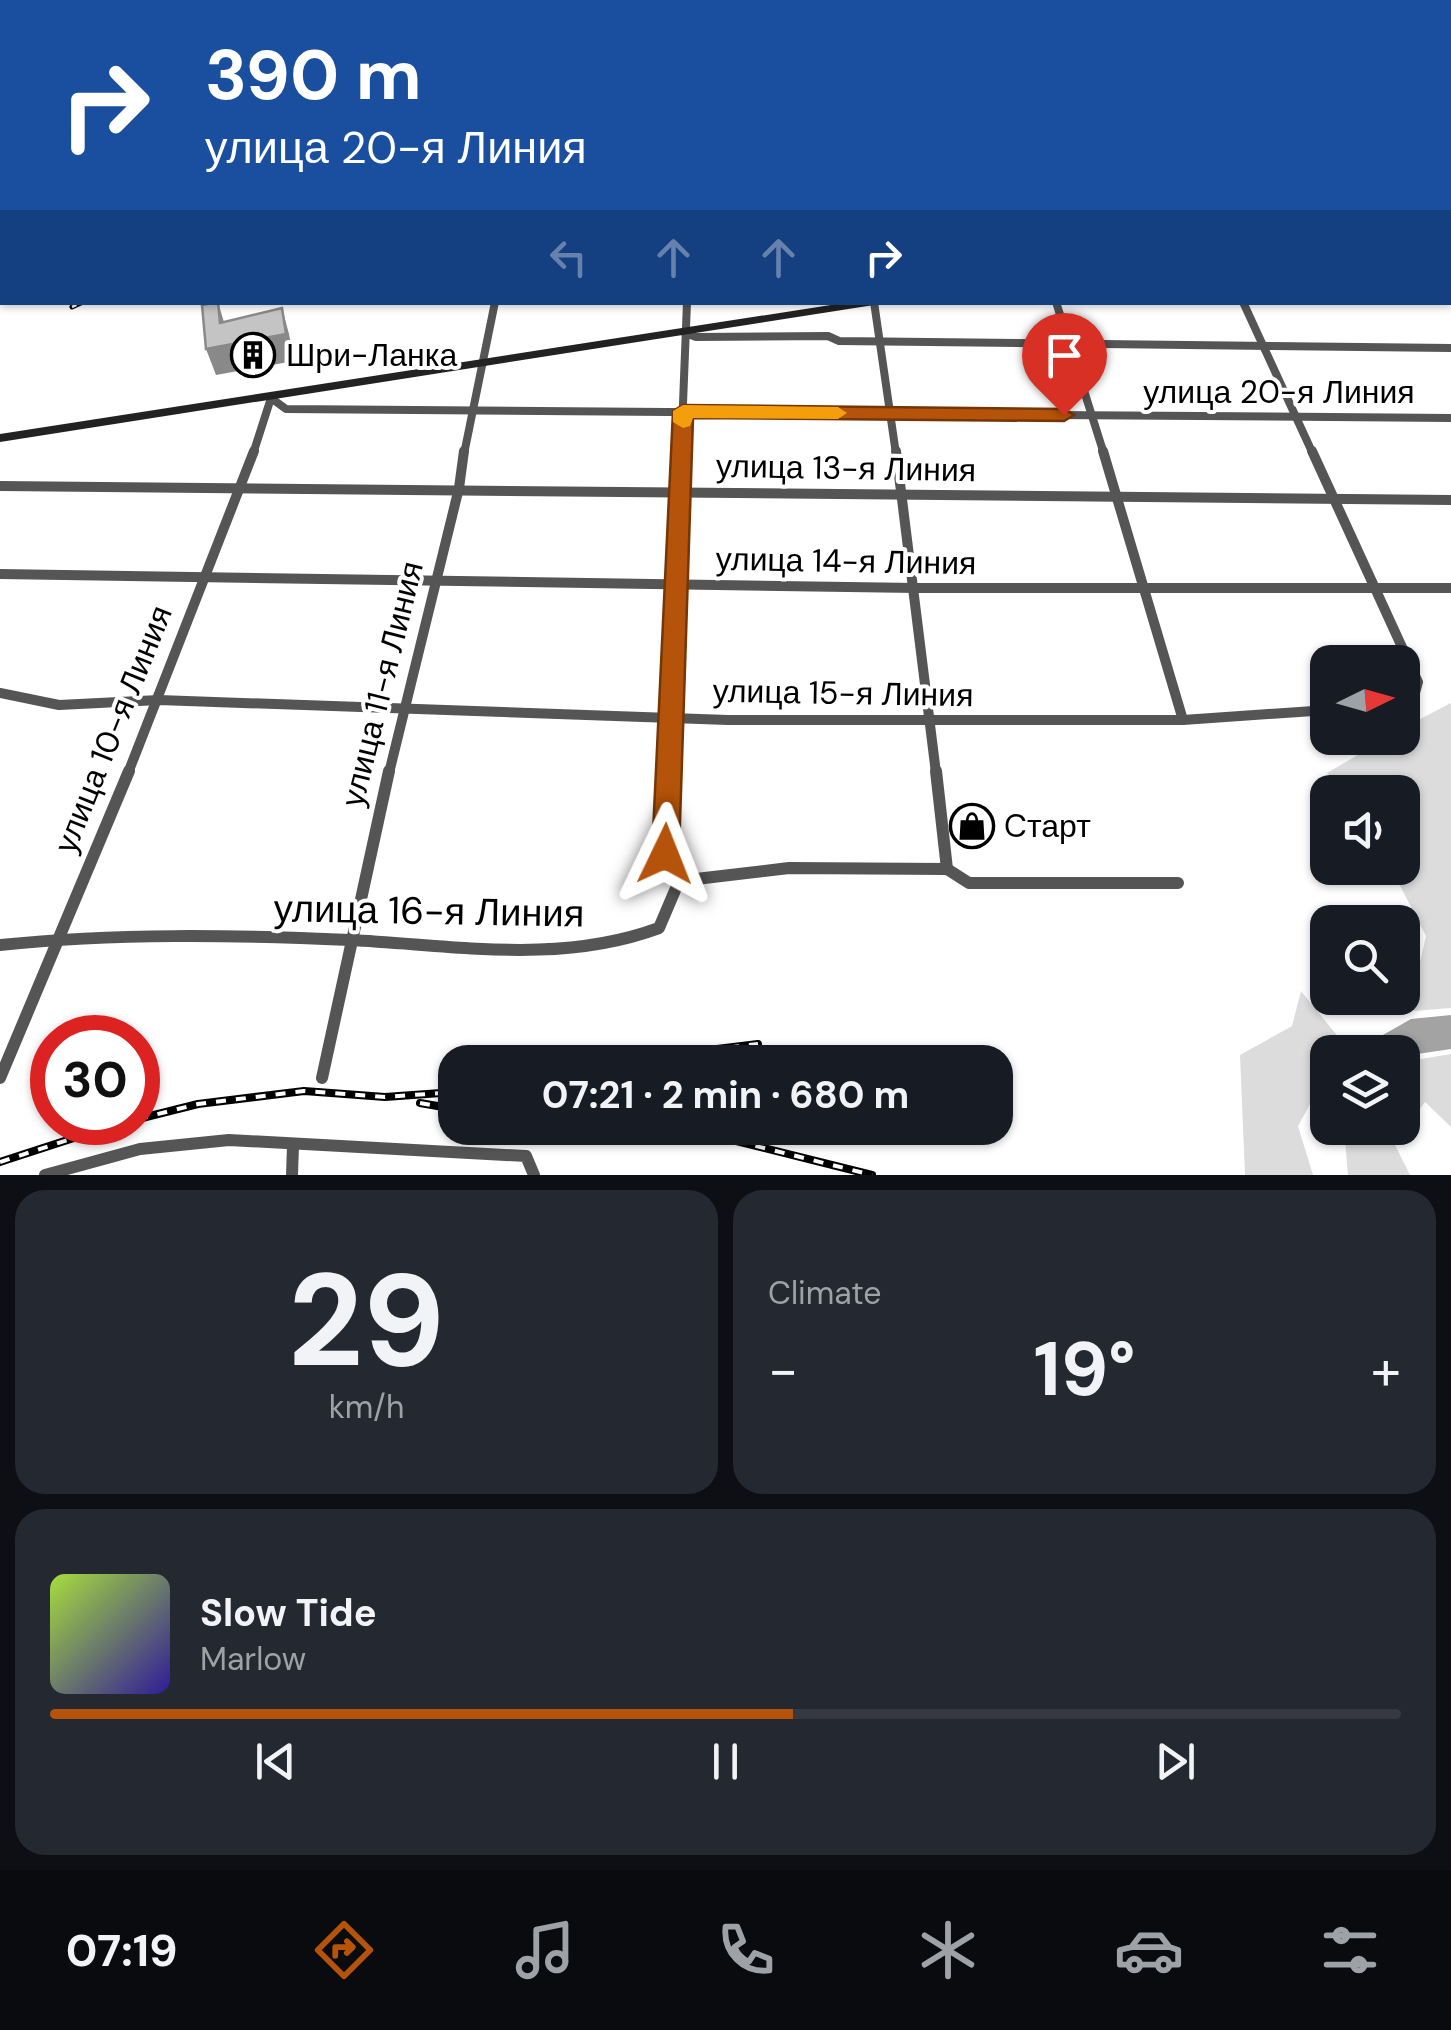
<!DOCTYPE html>
<html lang="en">
<head>
<meta charset="utf-8">
<style>
	:root { --surface:#171b24; --page:#242831; --text:#f1f3f6; --muted:#9ea1a6; --line:#363941; --accent:#b45309 }
	body { margin:0; font-family:"DM Sans",sans-serif; background:var(--page); color:var(--text); height:100vh; display:flex; flex-direction:column; font-size:38px; white-space:nowrap }
	* { box-sizing:border-box; margin:0 }
	p { font-size:32px; color:var(--muted) }
	.icon { flex:none; width:55px; height:55px; fill:none; stroke:currentColor; stroke-width:2; stroke-linecap:round; stroke-linejoin:round }
	.map { position:relative; height:1175px; overflow:hidden }
	.panel { display:flex; flex-direction:column; gap:15px; padding:15px; background:#0d0f14; flex:1 }
	.panel>* { flex:none }
	.banner { position:absolute; left:0px; top:0px; width:1452px; height:305px; box-shadow:0 2px 8px #0004; background:#1a4fa0; color:#fff; overflow:hidden }
	.needle { width:65px; rotate:85deg }
	.tools { position:absolute; left:1310px; top:645px; display:grid; gap:20px }
	.tools a { display:grid; place-items:center; width:110px; height:110px; border-radius:20px; background:var(--surface); box-shadow:0 2px 8px #0004; font-size:50px }
	.speed { position:absolute; left:30px; top:1015px; display:flex; gap:20px; font-size:50px; font-weight:700; text-align:center }
	.speed>* { display:grid; place-content:center; width:130px; height:130px; border-radius:50%; background:var(--surface); box-shadow:0 2px 8px #0004; line-height:1 }
	.speed .limit { border:15px solid #d22; background:#fff; color:#111 }
	.pin { position:absolute; display:grid; place-items:center; width:85px; height:85px; color:#fff; margin:-102px -42px; border-radius:50% 50% 50% 0; rotate:-45deg; box-shadow:0 0 10px #0007 }
	.pin .icon { rotate:45deg }
	.me { position:absolute; width:110px; margin:-55px; rotate:2deg; stroke-linejoin:round; filter:drop-shadow(0 0 8px #0008) }
	.turn { display:flex; align-items:center; gap:35px; height:210px; padding:0 40px; font-size:45px }
	.turn .icon { width:130px; height:130px; stroke-width:2.5 }
	.turn b { display:block; font-size:70px; line-height:85px }
	.lanes { display:flex; align-items:center; height:95px; padding:0 40px; background:#0003; justify-content:center; gap:50px; direction:ltr }
	.lanes .off { opacity:.35 }
	.big { font-size:75px; font-weight:700; line-height:1.1 }
	.panel .tile { flex:1; display:flex; flex-direction:column; justify-content:center; gap:15px; min-width:0; padding:0 35px; border-radius:30px; background:var(--page) }
	.panel .dial { align-items:center; gap:0 }
	.dial b { font-size:130px; line-height:1 }
	.song { display:flex; align-items:center; gap:30px }
	.cover { width:120px; height:120px; border-radius:15px; background:linear-gradient(135deg,hsl(80 70% 55%),hsl(250 70% 35%)) }
	.played { height:10px; border-radius:5px; background:linear-gradient(90deg,var(--accent) 55%,var(--line) 55%) }
	.keys { display:flex; justify-content:space-around; direction:ltr }
	.heat { display:flex; justify-content:space-between; align-items:center; font-size:55px; direction:ltr }
	.panel .tiles { flex:1; display:grid; gap:15px; grid-template-columns:1fr 1fr }
	.tile:last-child { grid-column:span 2 }
	.trip { position:absolute; left:438px; top:1045px; width:575px; height:100px; border-radius:30px; background:var(--surface); box-shadow:0 2px 8px #0004; font-weight:700; line-height:100px; text-align:center }
	.tabs { display:flex; height:160px; justify-content:space-around; align-items:center; background:#090b0e; color:var(--muted) }
	.tabs .icon { width:70px; height:70px }
	.tabs .active { color:var(--accent) }
	.tabs b { font-size:45px; color:var(--text) }
	.map>svg:first-child { display:block }
	.green { fill:#dcdcdc }
	.water { fill:#a3a3a3 }
	.lines { fill:none; stroke-linecap:round; stroke-linejoin:round }
	.primary-casing { stroke:#dbdbdb; stroke-width:5 }
	.minor-far3 { stroke:#555; stroke-width:6 }
	.minor-far2 { stroke:#555; stroke-width:8 }
	.minor-far1 { stroke:#555; stroke-width:10 }
	.minor { stroke:#555; stroke-width:12 }
	.secondary { fill:#222; fill-rule:evenodd }
	.primary { fill:#000; fill-rule:evenodd }
	.rail-far1-casing { stroke:#000; stroke-width:5 }
	.rail-casing { stroke:#000; stroke-width:8 }
	.rail-far1 { stroke:#fff; stroke-width:2.5; stroke-dasharray:5; stroke-linecap:butt }
	.rail { stroke:#fff; stroke-width:4; stroke-dasharray:10; stroke-linecap:butt }
	.shaded-wall { fill:#898989 }
	.building { fill:#c4c4c4; stroke:#898989; stroke-width:2.5 }
	.route { fill:#b45309; stroke:#753606; stroke-width:2.5 }
	.slow { fill:#f59e0b }
	.labels { text-anchor:middle; dominant-baseline:central; stroke-width:8; stroke-linejoin:round; paint-order:stroke }
	.poi-label { font-size:32px; fill:#000; stroke:#fff; text-anchor:start }
	.street-label { font-size:32px; fill:#000; stroke:#fff }
	.near-street-label { font-size:38px; fill:#000; stroke:#fff }
</style>
</head>
<body>
<div class="map">
<svg width="1451" height="1175" viewBox="0 0 1451 1175">
	<rect width="100%" height="100%" fill="#fff"/>
	<!-- green -->
	<g class="green">
		<polygon points="1451,703 1451,1008 1414,1011 1416,979 1426,936 1391,868 1402,868 1402,792 1344,792 1327,773 1387,738 1402,738 1403,728"/>
		<polygon points="1301,991 1344,1044 1339,1052 1328,1052 1327,1073 1298,1126 1313,1175 1245,1175 1240,1055 1292,1026"/>
		<polygon points="1451,1054 1451,1127 1425,1102 1394,1143 1410,1175 1348,1175 1344,1128 1402,1128 1403,1062"/>
	</g>
	<!-- water -->
	<polygon class="water" points="1451,1015 1451,1049 1404,1056 1402,1052 1353,1052 1411,1019"/>
	<g class="lines">
		<defs>
			<g id="primary">
				<polygon points="127,0 148,0 144,2 126,2"/>
				<polygon points="0,22 2,22 2,27 0,28"/>
			</g>
		</defs>
		<!-- primary casing -->
		<use href="#primary" class="primary-casing"/>
		<!-- minor-far3 -->
		<g class="minor-far3">
			<polyline points="160,2 173,0"/>
			<polyline points="379,2 389,0"/>
			<polyline points="516,2 524,0"/>
			<polyline points="663,2 671,0"/>
		</g>
		<!-- minor-far2 -->
		<g class="minor-far2">
			<polyline points="874,302 896,454"/>
			<polyline points="1056,302 1104,454"/>
			<polyline points="1243,302 1313,454"/>
			<polyline points="685,333 696,337 828,336 839,341 1451,348"/>
			<polyline points="253,454 271,398 286,409 1451,418"/>
			<polyline points="464,454 495,302"/>
			<polyline points="681,454 687,302"/>
		</g>
		<!-- minor-far1 -->
		<g class="minor-far1">
			<polyline points="896,451 936,773"/>
			<polyline points="1103,451 1183,720"/>
			<polyline points="1312,451 1418,682 1415,693 1402,699"/>
			<polyline points="0,486 1451,500"/>
			<polyline points="0,574 916,588 1451,588"/>
			<polyline points="0,693 59,705 159,700 728,720 1183,720 1328,710"/>
			<polyline points="128,773 254,451"/>
			<polyline points="389,773 459,488 464,451"/>
			<polyline points="668,773 681,451"/>
		</g>
		<!-- minor -->
		<g class="minor">
			<polyline points="668,771 665,854 679,881"/>
			<polyline points="936,771 947,869"/>
			<path d="M0,945C116,933 233,935 350,940C454,945 559,965 659,928L679,881L789,868L947,869L969,883H1178"/>
			<polyline points="0,1078 129,771"/>
			<polyline points="322,1078 389,771"/>
			<polyline points="45,1175 140,1149 229,1140 526,1156 534,1175"/>
			<polyline points="292,1175 293,1145"/>
		</g>
		<!-- secondary -->
		<g class="secondary">
			<polygon points="1443,0 1451,0 1451,4"/>
			<rect x="1450" y="231" width="1" height="6"/>
			<polygon points="850,302 879,302 874,305 0,442 0,434"/>
		</g>
		<!-- primary -->
		<use href="#primary" class="primary"/>
		<defs>
			<g id="rail-far1">
				<polyline points="723,2 731,0"/>
				<polyline points="755,2 762,0"/>
				<polyline points="782,2 789,0"/>
				<polyline points="835,2 842,0"/>
				<polyline points="72,307 83,302"/>
			</g>
			<g id="rail">
				<polyline points="610,1062 758,1044"/>
				<polyline points="420,1103 455,1109"/>
				<polyline points="138,1119 198,1104 304,1091 385,1097 455,1092"/>
				<polyline points="617,1128 712,1135 872,1175"/>
				<polyline points="0,1162 123,1122"/>
			</g>
		</defs>
		<!-- rail-far1 casing -->
		<use href="#rail-far1" class="rail-far1-casing"/>
		<!-- rail casing -->
		<use href="#rail" class="rail-casing"/>
		<!-- rail-far1 -->
		<use href="#rail-far1" class="rail-far1"/>
		<!-- rail -->
		<use href="#rail" class="rail"/>
	</g>
	<!-- shaded-wall -->
	<polygon class="shaded-wall" points="218,302 226,329 282,308 289,334 294,361 216,375 206,349"/>
	<!-- building -->
	<polygon class="building" points="218,302 220,323 282,308 286,334 206,349 202,305"/>
	<!-- route -->
	<polygon class="route" points="683,405 1064,409 1074,415 1064,421 693,418 679,854 675,863 665,866 656,863 652,854 673,411"/>
	<!-- slow -->
	<polygon class="slow" points="683,405 838,407 847,413 838,419 693,418 690,426 683,428 673,422 673,411"/>
	<!-- icons -->
	<defs>
		<symbol id="building-ring" viewBox="-11 -11 22 22"><circle r="9.5" fill="#fff" stroke="#000" stroke-width="1.5"/><path d="M-4-6H4V6H1V3H-1V6H-4ZM-2.5-4.3h1.7v1.8h-1.7ZM.8-4.3h1.7v1.8H.8ZM-2.5-1h1.7V.8h-1.7ZM.8-1h1.7V.8H.8Z" fill="#000"/></symbol>
		<symbol id="shop-ring" viewBox="-11 -11 22 22"><circle r="9.5" fill="#fff" stroke="#000" stroke-width="1.5"/><path d="M-5-2.5h2.3a2.7 3.5 0 0 1 5.4 0H5L5.5 6h-11ZM-1.5-2.5h3a1.5 2.3 0 0 0-3 0Z" fill="#000"/></symbol>
	</defs>
	<g fill-rule="evenodd">
		<use href="#building-ring" x="228" y="330" width="50" height="50"/>
		<use href="#shop-ring" x="947" y="801" width="50" height="50"/>
	</g>
	<g class="labels">
		<!-- poi labels -->
		<g class="poi-label">
			<text x="286" y="355">Шри-Ланка</text>
			<text x="1004" y="826">Cтарт</text>
		</g>
		<!-- street labels -->
		<g class="street-label">
			<text x="1279" y="392">улица 20-я Линия</text>
			<text transform="translate(846 468) rotate(1)">улица 13-я Линия</text>
			<text transform="translate(846 561) rotate(1)">улица 14-я Линия</text>
			<text transform="translate(382 684) rotate(-76)">улица 11-я Линия</text>
			<text transform="translate(843 693) rotate(1)">улица 15-я Линия</text>
			<text transform="translate(113 729) rotate(-68)">улица 10-я Линия</text>
		</g>
		<!-- near-street labels -->
		<g class="near-street-label">
			<text transform="translate(429 911) rotate(1)">улица 16-я Линия</text>
		</g>
	</g>
</svg>
<div class="tools">
<a><svg class="needle" viewBox="-14 -14 28 28"><path d="M0-13l5 13h-10z" fill="#e53935"/><path d="M0 13l5-13h-10z" fill="#9ea1a6"/></svg></a>
<a><svg class="icon" aria-label="sound" viewBox="0 0 24 24"><path d="M4 9h4l5-4v14l-5-4H4zM17 9q2 3 0 6"/></svg></a>
<a><svg class="icon" aria-label="search" viewBox="0 0 24 24"><circle cx="10" cy="10" r="6"/><path d="M15 15l6 6"/></svg></a>
<a><svg class="icon" aria-label="layers" viewBox="0 0 24 24"><path d="M12 4l9 5-9 5-9-5zM3 14l9 5 9-5"/></svg></a>
</div>
<div class="speed"><div class="limit">30</div></div>
<div class="pin" style="left:1064px;top:415px;background:#d93025"><svg class="icon" aria-label="arrive" viewBox="0 0 24 24"><path d="M6 21V4h12l-3 4 3 4H6"/></svg></div>
<svg class="me" style="left:665px;top:854px" viewBox="-20 -20 40 40"><path d="M0-17L14 15 0 8-14 15z" fill="#b45309" stroke="#fff" stroke-width="4"/></svg>
<div class="trip">07:21 · 2 min · 680 m</div>
<div class="banner">
<div class="turn"><svg class="icon" aria-label="right" viewBox="0 0 24 24"><path d="M7 20v-9h11M14 6l5 5-5 5"/></svg><div><b>390 m</b>улица 20-я Линия</div></div>
<div class="lanes"><svg class="icon off" aria-label="left" viewBox="0 0 24 24"><path d="M17 20v-9H6M10 6l-5 5 5 5"/></svg><svg class="icon off" aria-label="ahead" viewBox="0 0 24 24"><path d="M12 20V5M6 11l6-6 6 6"/></svg><svg class="icon off" aria-label="ahead" viewBox="0 0 24 24"><path d="M12 20V5M6 11l6-6 6 6"/></svg><svg class="icon" aria-label="right" viewBox="0 0 24 24"><path d="M7 20v-9h11M14 6l5 5-5 5"/></svg></div>
</div>
</div>
<section class="panel">
<div class="tiles">
<div class="tile dial"><b>29</b><p>km/h</p></div>
<div class="tile"><p>Climate</p>
<div class="heat"><a>−</a><b class="big">19°</b><a>+</a></div>
</div>
<div class="tile">
<div class="song"><i class="cover"></i><div><b>Slow Tide</b><p>Marlow</p></div></div>
<div class="played"></div>
<div class="keys"><svg class="icon" aria-label="previous" viewBox="0 0 24 24"><path d="M18 5L8 12l10 7zM5 5v14"/></svg><svg class="icon" aria-label="pause" viewBox="0 0 24 24"><path d="M8 5v14M16 5v14"/></svg><svg class="icon" aria-label="next" viewBox="0 0 24 24"><path d="M6 5l10 7-10 7zM19 5v14"/></svg></div>
</div>
</div>
</section>
<nav class="tabs">
<b>07:19</b>
<svg class="icon active" aria-label="directions" viewBox="0 0 24 24"><path d="M12 3l9 9-9 9-9-9zM9 14v-3h6M13 9l2 2-2 2"/></svg>
<svg class="icon" aria-label="music" viewBox="0 0 24 24"><path d="M9 18V5l10-2v13"/><circle cx="6" cy="18" r="3"/><circle cx="16" cy="16" r="3"/></svg>
<svg class="icon" aria-label="phone" viewBox="0 0 24 24"><path d="M5 4h4l2 5-3 2q2 4 5 5l2-3 5 2v4C11 20 4 13 5 4z"/></svg>
<svg class="icon" aria-label="climate" viewBox="0 0 24 24"><path d="M12 3v18M4 7l16 10M4 17L20 7"/></svg>
<svg class="icon" aria-label="car" viewBox="0 0 24 24"><path d="M5 17H2v-5l4-1 3-4h7l3 4 3 1v5h-3M9 17h6M6 11h13"/><circle cx="7" cy="17" r="2"/><circle cx="17" cy="17" r="2"/></svg>
<svg class="icon" aria-label="filters" viewBox="0 0 24 24"><path d="M4 7h16M4 17h16"/><circle cx="9" cy="7" r="2"/><circle cx="15" cy="17" r="2"/></svg>
</nav>
</body>
</html>
